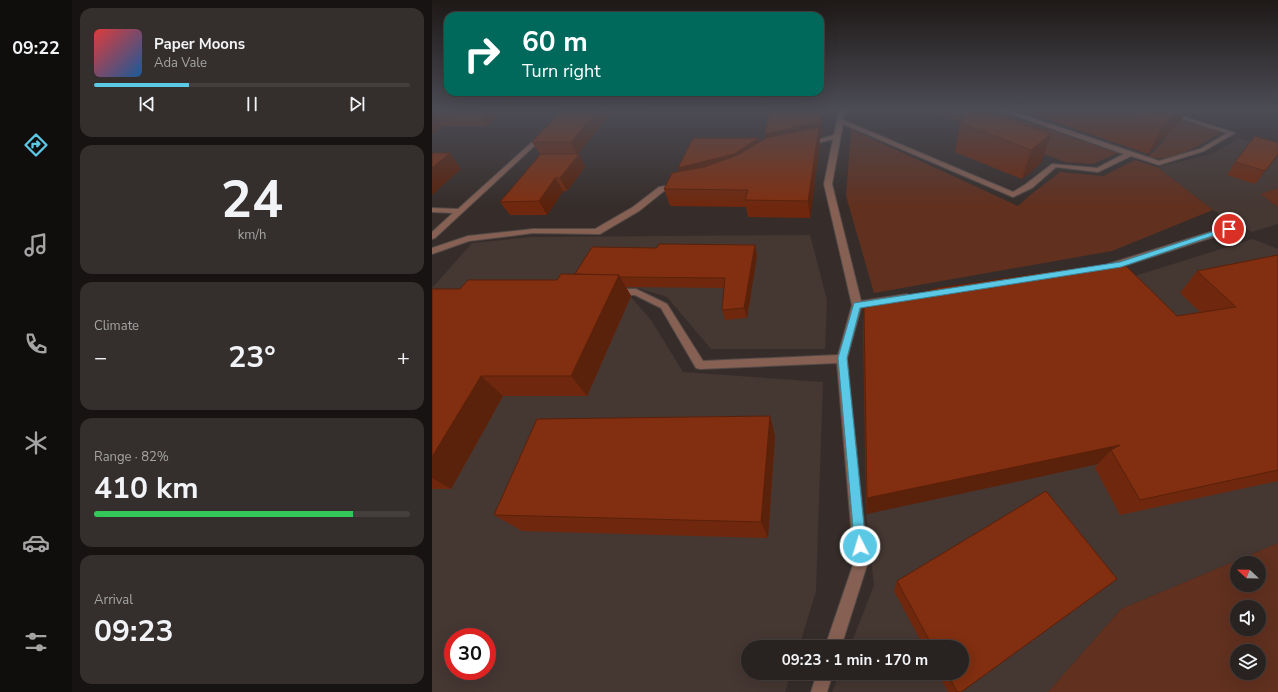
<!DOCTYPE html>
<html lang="en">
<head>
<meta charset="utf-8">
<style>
	:root { --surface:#282220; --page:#342f2d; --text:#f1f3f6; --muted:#a5a4a5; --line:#443f3e; --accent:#5bc8e6 }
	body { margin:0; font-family:"Nunito Sans",sans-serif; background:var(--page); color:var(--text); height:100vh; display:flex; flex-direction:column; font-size:15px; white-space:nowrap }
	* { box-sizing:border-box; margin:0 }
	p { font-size:13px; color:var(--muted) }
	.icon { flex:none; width:22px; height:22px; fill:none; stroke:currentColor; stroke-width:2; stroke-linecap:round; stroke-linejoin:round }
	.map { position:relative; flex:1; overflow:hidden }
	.drawer { display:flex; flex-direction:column; gap:8px; padding:8px; background:#161312; width:360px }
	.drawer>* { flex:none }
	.hud { position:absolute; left:12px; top:12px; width:380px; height:84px; border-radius:12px; box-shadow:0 4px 16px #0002,0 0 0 1px var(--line); background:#00695c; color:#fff; overflow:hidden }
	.needle { width:26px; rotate:292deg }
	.tools { position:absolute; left:798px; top:556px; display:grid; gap:8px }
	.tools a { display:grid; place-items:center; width:36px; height:36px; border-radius:50%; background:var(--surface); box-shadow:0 4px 16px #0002,0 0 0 1px var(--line); font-size:20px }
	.speed { position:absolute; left:12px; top:628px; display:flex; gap:8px; font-size:20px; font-weight:700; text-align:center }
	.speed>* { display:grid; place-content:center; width:52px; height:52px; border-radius:50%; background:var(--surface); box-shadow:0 4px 16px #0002,0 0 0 1px var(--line); line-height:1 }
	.speed .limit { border:6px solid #d22; background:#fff; color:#111 }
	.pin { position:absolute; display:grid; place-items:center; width:34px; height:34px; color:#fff; margin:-17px; border:2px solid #fff; border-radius:50%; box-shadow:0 1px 4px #0007 }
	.me { position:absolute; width:44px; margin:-22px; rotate:355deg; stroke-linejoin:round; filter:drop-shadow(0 0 3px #0008) }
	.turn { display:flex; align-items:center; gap:14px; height:84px; padding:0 12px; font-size:18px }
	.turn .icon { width:52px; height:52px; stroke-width:2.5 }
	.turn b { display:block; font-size:28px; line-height:34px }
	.big { font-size:30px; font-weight:700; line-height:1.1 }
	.drawer .card { flex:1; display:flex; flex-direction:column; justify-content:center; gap:6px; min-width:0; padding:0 14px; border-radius:12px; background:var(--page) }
	.drawer .dial { align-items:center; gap:0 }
	.dial b { font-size:52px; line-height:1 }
	.song { display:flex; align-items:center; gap:12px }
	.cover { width:48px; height:48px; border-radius:6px; background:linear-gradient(135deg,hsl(0 70% 55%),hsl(210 70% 35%)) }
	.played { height:4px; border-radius:2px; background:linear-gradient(90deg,var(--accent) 30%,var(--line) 30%) }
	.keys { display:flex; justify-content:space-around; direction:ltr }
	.heat { display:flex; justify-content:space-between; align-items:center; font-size:22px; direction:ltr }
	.charge { height:6px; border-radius:3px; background:linear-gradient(90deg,#34c759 82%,var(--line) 0) }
	.trip { position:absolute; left:309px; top:640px; width:228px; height:40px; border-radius:20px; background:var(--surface); box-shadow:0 4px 16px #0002,0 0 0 1px var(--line); font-weight:700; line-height:40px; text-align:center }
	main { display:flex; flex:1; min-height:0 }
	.tab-bar { display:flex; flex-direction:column; width:72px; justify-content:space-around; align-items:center; background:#100e0d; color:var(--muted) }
	.tab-bar .icon { width:28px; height:28px }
	.tab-bar .on { color:var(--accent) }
	.tab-bar b { font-size:18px; color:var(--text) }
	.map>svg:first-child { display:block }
	.built { fill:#453732; fill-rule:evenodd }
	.green { fill:#61301f; fill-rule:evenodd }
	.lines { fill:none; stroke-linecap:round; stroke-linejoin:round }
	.minor-casing { stroke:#534a47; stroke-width:2 }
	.minor { fill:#866053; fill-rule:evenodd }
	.wall { fill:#6f280e }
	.shaded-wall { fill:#5a210b }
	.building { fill:#812f10; stroke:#5a210b }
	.route { fill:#5bc8e6; stroke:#3b8296 }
</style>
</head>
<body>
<main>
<nav class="tab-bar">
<b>09:22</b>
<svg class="icon on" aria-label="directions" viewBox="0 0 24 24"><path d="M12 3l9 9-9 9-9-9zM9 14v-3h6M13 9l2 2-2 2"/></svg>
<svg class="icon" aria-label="music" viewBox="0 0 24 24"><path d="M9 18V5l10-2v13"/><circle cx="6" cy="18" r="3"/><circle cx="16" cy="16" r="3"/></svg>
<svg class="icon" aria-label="phone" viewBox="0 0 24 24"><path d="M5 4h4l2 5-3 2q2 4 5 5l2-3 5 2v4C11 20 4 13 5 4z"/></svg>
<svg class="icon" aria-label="climate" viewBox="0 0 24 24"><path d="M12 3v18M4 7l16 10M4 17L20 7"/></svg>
<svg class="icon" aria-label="car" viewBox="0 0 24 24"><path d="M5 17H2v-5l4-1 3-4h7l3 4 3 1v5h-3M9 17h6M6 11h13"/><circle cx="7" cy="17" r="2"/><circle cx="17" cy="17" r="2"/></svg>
<svg class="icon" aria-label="filters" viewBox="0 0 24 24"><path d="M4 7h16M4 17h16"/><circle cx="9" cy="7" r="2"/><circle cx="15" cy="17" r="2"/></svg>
</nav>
<section class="drawer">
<div class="card">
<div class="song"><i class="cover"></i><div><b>Paper Moons</b><p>Ada Vale</p></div></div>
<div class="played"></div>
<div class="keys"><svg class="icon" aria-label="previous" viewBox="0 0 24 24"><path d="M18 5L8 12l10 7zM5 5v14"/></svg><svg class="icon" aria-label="pause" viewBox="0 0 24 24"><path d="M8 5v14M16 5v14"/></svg><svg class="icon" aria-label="next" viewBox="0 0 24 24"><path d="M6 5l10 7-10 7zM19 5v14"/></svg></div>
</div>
<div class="card dial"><b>24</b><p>km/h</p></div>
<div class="card"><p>Climate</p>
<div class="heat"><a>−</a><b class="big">23°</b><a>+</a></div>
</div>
<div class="card"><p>Range · 82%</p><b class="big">410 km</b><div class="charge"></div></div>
<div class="card"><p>Arrival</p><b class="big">09:23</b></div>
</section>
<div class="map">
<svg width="846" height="692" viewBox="0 0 846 692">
	<rect width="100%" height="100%" fill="#362d2a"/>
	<!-- built -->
	<g class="built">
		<polygon points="808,138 846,151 846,188 829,194 846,207 846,224 820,232 781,210 725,167 780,154"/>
		<polygon points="378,235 395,300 393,349 279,349 235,297 206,288 15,289 0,292 0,288 40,243 99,237"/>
		<polygon points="821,239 846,249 846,318 728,338 677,284"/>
		<path d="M107,295L199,297L219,320L251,372L391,382L384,591L367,647H316V673H359L353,692H0V299ZM21,637H55V671H21Z"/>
		<polygon points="846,425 846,543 689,609 616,692 400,692 408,673 530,673 530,647 418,647 442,585 434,514"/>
	</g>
	<!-- green -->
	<g class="green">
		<polygon points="493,109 558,109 686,153 661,164 633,162"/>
		<path d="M647,109H711L790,132C770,144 739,164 716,157L735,138Z"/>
		<polygon points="419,129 586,206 597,196 628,172 671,176 703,160 725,167 781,210 680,251 442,293 414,196"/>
		<polygon points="846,188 846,207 828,194"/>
		<path d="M846,543V692H616L689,609ZM805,563H827V585H805ZM805,607H827V629H805ZM805,651H827V673H805Z"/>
	</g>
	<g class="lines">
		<defs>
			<g id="minor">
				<polygon points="412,109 418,109 412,116 411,120 581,192 594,184 620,164 665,168 692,154 564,109 574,109 727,161 768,149 795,133 718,109 728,109 803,133 772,151 727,165 699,156 666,172 624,167 600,188 581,197 411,124 400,184 429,301 475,294 480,297 475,300 429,308 415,359 436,562 409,647 393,647 422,562 405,363 268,369 264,368 229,308 203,295 183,295 178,292 183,289 204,289 235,304 271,361 406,355 420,305 392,184 401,139 375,146 372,144 402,135 406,116"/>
				<polygon points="109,134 114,135 3,238 0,239 0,232 21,213 0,212 0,208 26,209"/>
				<polygon points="245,184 248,184 248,188 232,191 207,211 168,234 101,233 37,241 0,254 0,248 36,236 101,229 163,229 201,207 227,187"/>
				<polygon points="794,227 800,227 801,229 800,231 692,266 679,269 675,266 676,264"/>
				<polygon points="385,673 401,673 395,692 379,692"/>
			</g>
		</defs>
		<!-- minor casing -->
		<use href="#minor" class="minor-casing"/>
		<!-- minor -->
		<use href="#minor" class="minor"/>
	</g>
	<!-- wall -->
	<g class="wall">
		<polygon points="0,109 72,109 55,126 11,126 0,134"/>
		<polygon points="131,109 218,109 215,114 177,115 146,154 147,154 153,167 135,191 131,191 115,215 78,215 68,202 108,154 100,142"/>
		<polygon points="338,109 391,109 389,136 388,137 388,143 378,218 316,217 314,207 238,206 232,189 247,172 328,142 333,139"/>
		<polygon points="585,109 760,109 753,116 752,115 749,120 716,154"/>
		<polygon points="528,123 619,134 609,163 590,179 523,152"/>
		<polygon points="846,155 823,184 795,175 803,162"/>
		<polygon points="323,245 325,256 315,318 293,320 290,310 292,288 194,287 199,296 155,396 71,396 19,489 0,489 0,289 28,289 125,280 225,248"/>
		<polygon points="846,255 846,481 688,515 663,468 666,464 434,514 431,330 432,308 745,316 768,312 748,293 765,271"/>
		<polygon points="338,416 343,436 336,538 90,531 62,515"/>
		<polygon points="614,491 685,579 529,692 516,692 506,673 530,673 530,647 492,647 462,591 465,581"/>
	</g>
	<!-- shaded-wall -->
	<g class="shaded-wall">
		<polygon points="47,109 72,109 55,126 46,110"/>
		<polygon points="167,109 175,109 177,115 145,155 139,142"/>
		<polygon points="213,109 218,109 215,114"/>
		<polygon points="389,109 391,109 389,136 388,137 388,143 378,218 376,201 335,149 333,134"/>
		<polygon points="747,109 755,109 749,120 716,154 731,125"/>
		<polygon points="757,109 760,109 753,116"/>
		<polygon points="0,110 11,126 0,134"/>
		<polygon points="619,134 609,163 590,179 599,150"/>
		<polygon points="327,138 329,151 250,181 246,168"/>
		<polygon points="18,153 29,169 0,195 0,168"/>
		<polygon points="147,154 153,167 135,191 128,178"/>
		<polygon points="846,154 844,158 823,184 833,171"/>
		<polygon points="123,178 131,191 115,215 107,201"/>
		<polygon points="323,245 325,256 315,318 312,308"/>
		<polygon points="187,275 199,296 155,396 139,376"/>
		<polygon points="49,376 71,396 19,489 0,478 0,457"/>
		<polygon points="338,416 343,436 336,538 329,522"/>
		<polygon points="688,445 679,450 666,464 434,514 435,498"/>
	</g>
	<!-- building -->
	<g class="building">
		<polygon points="0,109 47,109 46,110 0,111"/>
		<polygon points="131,109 167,109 139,142 100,142"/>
		<polygon points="338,109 389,109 388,122 333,134"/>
		<polygon points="533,109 549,109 619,134 599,150 528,123"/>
		<polygon points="680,109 747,109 731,125"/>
		<polygon points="387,127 376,201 313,200 316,190 232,189 240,173 272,167 306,155 334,138"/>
		<polygon points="823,136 846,143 846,154 833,171 803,162"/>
		<polygon points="261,138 327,138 302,154 246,168"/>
		<polygon points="0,153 18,153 0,168"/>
		<polygon points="109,154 147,154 128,178 123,178 107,201 68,202"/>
		<polygon points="227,244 323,245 312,308 290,310 293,278 188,277 187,275 143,274 160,247 225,248"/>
		<polygon points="846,255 846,470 708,500 679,450 688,445 435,498 432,308 506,288 690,262 745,316 804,307 765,271"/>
		<polygon points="129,274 187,275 139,376 49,376 0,457 0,289 28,289 36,280 125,280"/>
		<polygon points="338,416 329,522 62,515 105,419"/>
		<polygon points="614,491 685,579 529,692 525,692 515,673 530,673 530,647 501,647 465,581"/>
	</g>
	<!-- sky -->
	<linearGradient id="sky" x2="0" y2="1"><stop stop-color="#1e1917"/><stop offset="0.53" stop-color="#4c4c55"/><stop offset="1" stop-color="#4c4c55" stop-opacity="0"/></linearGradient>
	<rect width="846" height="206" fill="url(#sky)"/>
	<!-- route -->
	<polygon class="route" points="795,227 801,229 689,267 428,308 415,358 434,546 432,550 428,552 423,550 406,358 422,303 688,262"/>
</svg>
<div class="tools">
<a><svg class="needle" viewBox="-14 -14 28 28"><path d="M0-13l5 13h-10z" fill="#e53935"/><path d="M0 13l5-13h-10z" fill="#a5a4a5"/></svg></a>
<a><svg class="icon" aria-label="sound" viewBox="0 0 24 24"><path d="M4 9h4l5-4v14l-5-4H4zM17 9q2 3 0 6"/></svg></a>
<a><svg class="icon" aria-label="layers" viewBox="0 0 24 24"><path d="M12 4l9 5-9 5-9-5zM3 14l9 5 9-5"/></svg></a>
</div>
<div class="speed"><div class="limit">30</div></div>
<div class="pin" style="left:797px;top:229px;background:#d93025"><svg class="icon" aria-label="arrive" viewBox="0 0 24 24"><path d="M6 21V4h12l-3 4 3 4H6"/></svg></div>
<svg class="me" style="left:428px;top:546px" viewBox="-20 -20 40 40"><circle r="17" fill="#5bc8e6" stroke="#fff" stroke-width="3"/><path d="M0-11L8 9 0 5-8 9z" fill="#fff"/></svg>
<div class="trip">09:23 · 1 min · 170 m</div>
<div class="hud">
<div class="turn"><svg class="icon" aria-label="right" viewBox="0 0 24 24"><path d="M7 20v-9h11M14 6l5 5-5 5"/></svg><div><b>60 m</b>Turn right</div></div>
</div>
</div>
</main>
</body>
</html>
